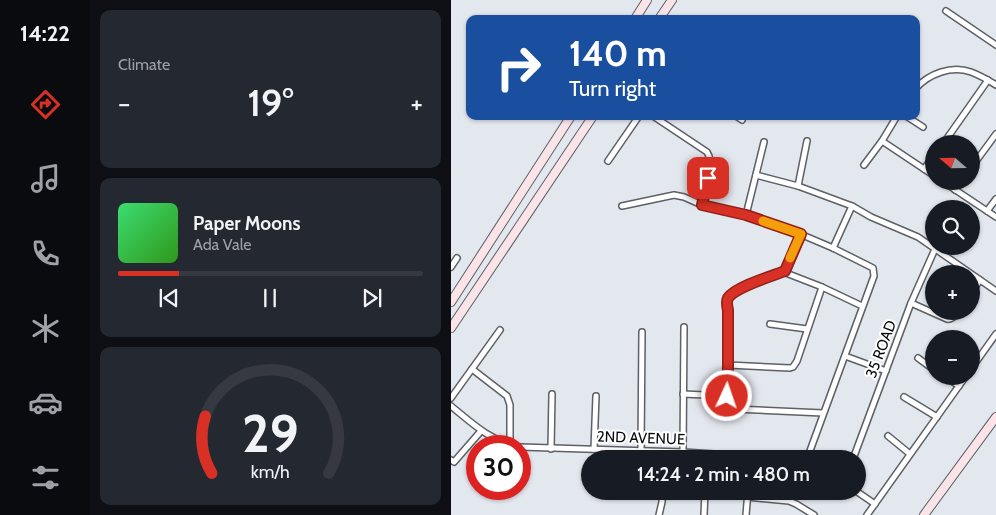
<!DOCTYPE html>
<html lang="en">
<head>
<meta charset="utf-8">
<style>
	:root { --surface:#171b24; --page:#242831; --text:#f1f3f6; --muted:#9ea1a6; --line:#363941; --accent:#d93025 }
	body { margin:0; font-family:Cabin,sans-serif; background:var(--page); color:var(--text); height:100vh; display:flex; flex-direction:column; font-size:19px; white-space:nowrap }
	* { box-sizing:border-box; margin:0 }
	p { font-size:16px; color:var(--muted) }
	.icon { flex:none; width:28px; height:28px; fill:none; stroke:currentColor; stroke-width:2; stroke-linecap:round; stroke-linejoin:round }
	.map { position:relative; flex:1; overflow:hidden }
	.details { display:flex; flex-direction:column; gap:10px; padding:10px; background:#0d0f14; width:361px }
	.details>* { flex:none }
	.guide { position:absolute; left:15px; top:15px; width:454px; height:105px; border-radius:10px; box-shadow:0 1px 4px #0004; background:#1a4fa0; color:#fff; overflow:hidden }
	.needle { width:32px; rotate:290deg }
	.tools { position:absolute; left:474px; top:135px; display:grid; gap:10px }
	.tools a { display:grid; place-items:center; width:55px; height:55px; border-radius:50%; background:var(--surface); box-shadow:0 1px 4px #0004; font-size:25px }
	.speed { position:absolute; left:15px; top:435px; display:flex; gap:10px; font-size:25px; font-weight:700; text-align:center }
	.speed>* { display:grid; place-content:center; width:65px; height:65px; border-radius:50%; background:var(--surface); box-shadow:0 1px 4px #0004; line-height:1 }
	.speed .limit { border:8px solid #d22; background:#fff; color:#111 }
	.pin { position:absolute; display:grid; place-items:center; width:42px; height:42px; color:#fff; margin:-21px; border-radius:10px; box-shadow:0 2px 8px #0006 }
	.me { position:absolute; width:55px; margin:-28px; rotate:3deg; stroke-linejoin:round; filter:drop-shadow(0 0 4px #0008) }
	.turn { display:flex; align-items:center; gap:18px; height:105px; padding:0 20px; font-size:22px }
	.turn .icon { width:65px; height:65px; stroke-width:2.5 }
	.turn b { display:block; font-size:35px; line-height:42px }
	.big { font-size:38px; font-weight:600; line-height:1.1 }
	.details .widget { flex:1; display:flex; flex-direction:column; justify-content:center; gap:8px; min-width:0; padding:0 18px; border-radius:10px; background:var(--page) }
	.details .dial { align-items:center; gap:0 }
	.dial svg { height:130px; overflow:visible; fill:none; stroke:var(--line); stroke-width:7; stroke-linecap:round; text-anchor:middle }
	.dial text { fill:var(--text); stroke:none }
	.song { display:flex; align-items:center; gap:15px }
	.cover { width:60px; height:60px; border-radius:8px; background:linear-gradient(135deg,hsl(140 70% 55%),hsl(110 70% 35%)) }
	.played { height:5px; border-radius:2px; background:linear-gradient(90deg,var(--accent) 20%,var(--line) 20%) }
	.keys { display:flex; justify-content:space-around; direction:ltr }
	.heat { display:flex; justify-content:space-between; align-items:center; font-size:28px; direction:ltr }
	.trip { position:absolute; left:130px; top:450px; width:285px; height:50px; border-radius:25px; background:var(--surface); box-shadow:0 1px 4px #0004; font-weight:600; line-height:50px; text-align:center }
	main { display:flex; flex:1; min-height:0 }
	.menu { display:flex; flex-direction:column; width:90px; justify-content:space-around; align-items:center; background:#090b0e; color:var(--muted) }
	.menu .icon { width:35px; height:35px }
	.menu .current { color:var(--accent) }
	.menu b { font-size:22px; color:var(--text) }
	.map>svg:first-child { display:block }
	.lines { fill:none; stroke-linecap:round; stroke-linejoin:round }
	.street-casing { stroke:#5d6066; stroke-width:8 }
	.secondary-casing { stroke:#5d6066; stroke-width:10 }
	.street { stroke:#fff; stroke-width:5 }
	.secondary { stroke:#fbe4e8; stroke-width:8 }
	.route-casing { stroke:#8d1f18; stroke-width:12 }
	.route { stroke:#d93025; stroke-width:9 }
	.slow { stroke:#f59e0b; stroke-width:9 }
	.labels { text-anchor:middle; dominant-baseline:central; stroke-width:4; stroke-linejoin:round; paint-order:stroke }
	.street-label { font-size:15px; fill:#0a0b0d; stroke:#fff }
</style>
</head>
<body>
<main>
<nav class="menu">
<b>14:22</b>
<svg class="icon current" aria-label="directions" viewBox="0 0 24 24"><path d="M12 3l9 9-9 9-9-9zM9 14v-3h6M13 9l2 2-2 2"/></svg>
<svg class="icon" aria-label="music" viewBox="0 0 24 24"><path d="M9 18V5l10-2v13"/><circle cx="6" cy="18" r="3"/><circle cx="16" cy="16" r="3"/></svg>
<svg class="icon" aria-label="phone" viewBox="0 0 24 24"><path d="M5 4h4l2 5-3 2q2 4 5 5l2-3 5 2v4C11 20 4 13 5 4z"/></svg>
<svg class="icon" aria-label="climate" viewBox="0 0 24 24"><path d="M12 3v18M4 7l16 10M4 17L20 7"/></svg>
<svg class="icon" aria-label="car" viewBox="0 0 24 24"><path d="M5 17H2v-5l4-1 3-4h7l3 4 3 1v5h-3M9 17h6M6 11h13"/><circle cx="7" cy="17" r="2"/><circle cx="17" cy="17" r="2"/></svg>
<svg class="icon" aria-label="filters" viewBox="0 0 24 24"><path d="M4 7h16M4 17h16"/><circle cx="9" cy="7" r="2"/><circle cx="15" cy="17" r="2"/></svg>
</nav>
<section class="details">
<div class="widget"><p>Climate</p>
<div class="heat"><a>−</a><b class="big">19°</b><a>+</a></div>
</div>
<div class="widget">
<div class="song"><i class="cover"></i><div><b>Paper Moons</b><p>Ada Vale</p></div></div>
<div class="played"></div>
<div class="keys"><svg class="icon" aria-label="previous" viewBox="0 0 24 24"><path d="M18 5L8 12l10 7zM5 5v14"/></svg><svg class="icon" aria-label="pause" viewBox="0 0 24 24"><path d="M8 5v14M16 5v14"/></svg><svg class="icon" aria-label="next" viewBox="0 0 24 24"><path d="M6 5l10 7-10 7zM19 5v14"/></svg></div>
</div>
<div class="widget dial"><svg viewBox="0 0 100 80">
<path d="M14 69A42 42 0 1 1 86 69"/>
<path d="M14 69A42 42 0 0 1 10 34" stroke="#d93025"/>
<text x="50" y="56" font-size="32" font-weight="700">29</text>
<text x="50" y="72" font-size="11">km/h</text>
</svg></div>
</section>
<div class="map">
<svg width="545" height="515" viewBox="0 0 545 515">
	<rect width="100%" height="100%" fill="#e3e7ee"/>
	<g class="lines">
		<defs>
			<g id="street">
				<polyline points="495,11 545,45"/>
				<path d="M465,88C478,74 500,65 520,72C528,75 537,80 545,85"/>
				<path d="M202,116L256,152C265,166 255,189 251,205"/>
				<polyline points="285,116 291,120"/>
				<polyline points="455,116 472,127"/>
				<polyline points="431,141 446,116"/>
				<polyline points="492,144 537,80"/>
				<polyline points="157,161 188,116"/>
				<polyline points="413,165 431,141 482,175"/>
				<polyline points="520,168 545,134"/>
				<polyline points="473,169 482,157"/>
				<polyline points="305,175 347,186 401,206 420,217 467,237 545,291"/>
				<polyline points="491,181 545,217"/>
				<polyline points="347,186 356,141"/>
				<polyline points="504,190 510,181"/>
				<polyline points="171,206 223,195 233,197 251,205 295,215 342,231 382,248 422,268 423,276 356,459"/>
				<polyline points="536,211 545,199"/>
				<polyline points="295,215 313,142"/>
				<polyline points="350,234 335,268 334,271 335,273 371,287 411,306"/>
				<polyline points="382,248 401,206"/>
				<polyline points="0,267 6,258"/>
				<path d="M334,271C321,276 284,287 277,298C275,302 276,306 277,310V365L275,405L277,408L283,409L372,413"/>
				<polyline points="520,293 529,280"/>
				<path d="M460,303L496,319C502,320 504,315 507,311"/>
				<polyline points="319,324 356,329"/>
				<polyline points="394,356 435,371"/>
				<polyline points="467,358 482,369"/>
				<polyline points="277,365 339,368 342,367 346,361 371,287"/>
				<polyline points="21,369 56,396 59,405 59,445"/>
				<polyline points="520,369 545,334"/>
				<polyline points="493,376 508,386"/>
				<polyline points="232,394 276,396"/>
				<polyline points="453,397 486,417"/>
				<polyline points="0,398 49,330"/>
				<path d="M0,406C21,423 37,439 64,446"/>
				<polyline points="437,436 459,454"/>
				<polyline points="69,447 232,452 340,459"/>
				<polyline points="100,449 101,394"/>
				<polyline points="143,449 145,396"/>
				<polyline points="190,450 191,332"/>
				<polyline points="232,452 233,327"/>
				<polyline points="402,459 460,303 484,249"/>
				<polyline points="0,460 3,462 30,431"/>
				<polyline points="405,491 424,504"/>
				<polyline points="296,497 338,501 345,504 363,515"/>
				<polyline points="208,515 211,502 211,491"/>
				<polyline points="253,515 254,491"/>
				<polyline points="295,515 297,491"/>
				<polyline points="416,515 515,376"/>
			</g>
			<g id="secondary">
				<polyline points="184,19 196,0"/>
				<polyline points="208,19 221,0"/>
				<polyline points="0,302 120,116"/>
				<polyline points="0,328 142,116"/>
				<polyline points="473,515 545,417"/>
			</g>
		</defs>
		<!-- street casing -->
		<use href="#street" class="street-casing"/>
		<!-- secondary casing -->
		<use href="#secondary" class="secondary-casing"/>
		<!-- street -->
		<use href="#street" class="street"/>
		<!-- secondary -->
		<use href="#secondary" class="secondary"/>
	</g>
	<g class="lines">
		<defs>
			<path id="route" d="M257,178L251,205L295,215L350,234L334,271C321,276 284,287 277,298C275,302 276,306 277,310V365L276,396"/>
		</defs>
		<!-- route casing -->
		<use href="#route" class="route-casing"/>
		<!-- route -->
		<use href="#route" class="route"/>
		<!-- slow -->
		<polyline class="slow" points="312,221 350,234 339,258"/>
	</g>
	<g class="labels">
		<!-- street labels -->
		<g class="street-label">
			<text transform="translate(430 349) rotate(-69)">35 ROAD</text>
			<text transform="translate(190 438) rotate(2)">2ND AVENUE</text>
		</g>
	</g>
</svg>
<div class="tools">
<a><svg class="needle" viewBox="-14 -14 28 28"><path d="M0-13l5 13h-10z" fill="#e53935"/><path d="M0 13l5-13h-10z" fill="#9ea1a6"/></svg></a>
<a><svg class="icon" aria-label="search" viewBox="0 0 24 24"><circle cx="10" cy="10" r="6"/><path d="M15 15l6 6"/></svg></a>
<a>+</a>
<a>−</a>
</div>
<div class="speed"><div class="limit">30</div></div>
<div class="pin" style="left:257px;top:178px;background:#d93025"><svg class="icon" aria-label="arrive" viewBox="0 0 24 24"><path d="M6 21V4h12l-3 4 3 4H6"/></svg></div>
<svg class="me" style="left:276px;top:396px" viewBox="-20 -20 40 40"><circle r="17" fill="#d93025" stroke="#fff" stroke-width="3"/><path d="M0-11L8 9 0 5-8 9z" fill="#fff"/></svg>
<div class="trip">14:24 · 2 min · 480 m</div>
<div class="guide">
<div class="turn"><svg class="icon" aria-label="right" viewBox="0 0 24 24"><path d="M7 20v-9h11M14 6l5 5-5 5"/></svg><div><b>140 m</b>Turn right</div></div>
</div>
</div>
</main>
</body>
</html>
